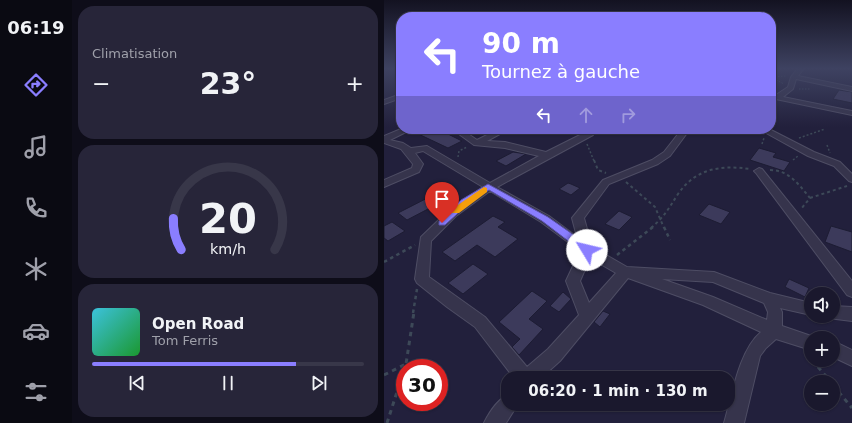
<!DOCTYPE html>
<html lang="fr">
<head>
<meta charset="utf-8">
<style>
	:root { --surface:#1a182d; --page:#272539; --text:#f1f3f6; --muted:#9fa0aa; --line:#383749; --accent:#8a7eff }
	body { margin:0; font-family:"DejaVu Sans",sans-serif; background:var(--page); color:var(--text); height:100vh; display:flex; flex-direction:column; font-size:15px; white-space:nowrap }
	* { box-sizing:border-box; margin:0 }
	p { font-size:13px; color:var(--muted) }
	.icon { flex:none; width:22px; height:22px; fill:none; stroke:currentColor; stroke-width:2; stroke-linecap:round; stroke-linejoin:round }
	.map { position:relative; flex:1; overflow:hidden }
	.sheet { display:flex; flex-direction:column; gap:6px; padding:6px; background:#0e0d19; width:312px }
	.sheet>* { flex:none }
	.top-card { position:absolute; left:12px; top:12px; width:380px; height:122px; border-radius:16px; box-shadow:0 1px 3px #0004,0 0 0 1px var(--line); background:#8a7eff; color:#fff; overflow:hidden }
	.tools { position:absolute; left:420px; top:287px; display:grid; gap:8px }
	.tools a { display:grid; place-items:center; width:36px; height:36px; border-radius:50%; background:var(--surface); box-shadow:0 1px 3px #0004,0 0 0 1px var(--line); font-size:20px }
	.speed { position:absolute; left:12px; top:359px; display:flex; gap:8px; font-size:20px; font-weight:700; text-align:center }
	.speed>* { display:grid; place-content:center; width:52px; height:52px; border-radius:50%; background:var(--surface); box-shadow:0 1px 3px #0004,0 0 0 1px var(--line); line-height:1 }
	.speed .limit { border:6px solid #d22; background:#fff; color:#111 }
	.pin { position:absolute; display:grid; place-items:center; width:34px; height:34px; color:#fff; margin:-41px -17px; border-radius:50% 50% 50% 0; rotate:-45deg; box-shadow:0 0 4px #0007 }
	.pin .icon { rotate:45deg }
	.me { position:absolute; width:44px; margin:-22px; rotate:306deg; stroke-linejoin:round; filter:drop-shadow(0 0 3px #0008) }
	.turn { display:flex; align-items:center; gap:14px; height:84px; padding:0 20px; font-size:18px }
	.turn .icon { width:52px; height:52px; stroke-width:2.5 }
	.turn b { display:block; font-size:28px; line-height:34px }
	.lanes { display:flex; align-items:center; height:38px; padding:0 20px; background:#0003; justify-content:center; gap:20px; direction:ltr }
	.lanes .off { opacity:.35 }
	.big { font-size:30px; font-weight:700; line-height:1.1 }
	.sheet .widget { flex:1; display:flex; flex-direction:column; justify-content:center; gap:6px; min-width:0; padding:0 14px; border-radius:16px; background:var(--page) }
	.sheet .dial { align-items:center; gap:0 }
	.dial svg { height:104px; overflow:visible; fill:none; stroke:var(--line); stroke-width:7; stroke-linecap:round; text-anchor:middle }
	.dial text { fill:var(--text); stroke:none }
	.song { display:flex; align-items:center; gap:12px }
	.cover { width:48px; height:48px; border-radius:6px; background:linear-gradient(135deg,hsl(190 70% 55%),hsl(130 70% 35%)) }
	.played { height:4px; border-radius:2px; background:linear-gradient(90deg,var(--accent) 75%,var(--line) 75%) }
	.keys { display:flex; justify-content:space-around; direction:ltr }
	.heat { display:flex; justify-content:space-between; align-items:center; font-size:22px; direction:ltr }
	.trip { position:absolute; left:117px; top:371px; width:234px; height:40px; border-radius:16px; background:var(--surface); box-shadow:0 1px 3px #0004,0 0 0 1px var(--line); font-weight:700; line-height:40px; text-align:center }
	main { display:flex; flex:1; min-height:0 }
	.tab-bar { display:flex; flex-direction:column; width:72px; justify-content:space-around; align-items:center; background:#0a0a12; color:var(--muted) }
	.tab-bar .icon { width:28px; height:28px }
	.tab-bar .current { color:var(--accent) }
	.tab-bar b { font-size:18px; color:var(--text) }
	.map>svg:first-child { display:block }
	.building { fill:#3c3a5b; stroke:#1d1c33 }
	.lines { fill:none; stroke-linecap:round; stroke-linejoin:round }
	.street-casing { stroke:#4e4d64; stroke-width:2 }
	.path-far4 { stroke:#3d4958; stroke-width:1; stroke-dasharray:1.5 1.5; stroke-linecap:butt }
	.path-far3 { stroke:#3d4958; stroke-width:1.5; stroke-dasharray:2 2; stroke-linecap:butt }
	.path-far2 { stroke:#3d4958; stroke-width:2; stroke-dasharray:3 3; stroke-linecap:butt }
	.path-far1 { stroke:#3d4958; stroke-width:2.5; stroke-dasharray:3.5 3.5; stroke-linecap:butt }
	.path { stroke:#3d4958; stroke-width:3; stroke-dasharray:4.5 4.5; stroke-linecap:butt }
	.street { fill:#36344c; fill-rule:evenodd }
	.route { fill:#8a7eff; stroke:#5a52a6 }
	.slow { fill:#f59e0b }
</style>
</head>
<body>
<main>
<nav class="tab-bar">
<b>06:19</b>
<svg class="icon current" aria-label="directions" viewBox="0 0 24 24"><path d="M12 3l9 9-9 9-9-9zM9 14v-3h6M13 9l2 2-2 2"/></svg>
<svg class="icon" aria-label="music" viewBox="0 0 24 24"><path d="M9 18V5l10-2v13"/><circle cx="6" cy="18" r="3"/><circle cx="16" cy="16" r="3"/></svg>
<svg class="icon" aria-label="phone" viewBox="0 0 24 24"><path d="M5 4h4l2 5-3 2q2 4 5 5l2-3 5 2v4C11 20 4 13 5 4z"/></svg>
<svg class="icon" aria-label="climate" viewBox="0 0 24 24"><path d="M12 3v18M4 7l16 10M4 17L20 7"/></svg>
<svg class="icon" aria-label="car" viewBox="0 0 24 24"><path d="M5 17H2v-5l4-1 3-4h7l3 4 3 1v5h-3M9 17h6M6 11h13"/><circle cx="7" cy="17" r="2"/><circle cx="17" cy="17" r="2"/></svg>
<svg class="icon" aria-label="filters" viewBox="0 0 24 24"><path d="M4 7h16M4 17h16"/><circle cx="9" cy="7" r="2"/><circle cx="15" cy="17" r="2"/></svg>
</nav>
<section class="sheet">
<div class="widget"><p>Climatisation</p>
<div class="heat"><a>−</a><b class="big">23°</b><a>+</a></div>
</div>
<div class="widget dial"><svg viewBox="0 0 100 80">
<path d="M14 69A42 42 0 1 1 86 69"/>
<path d="M14 69A42 42 0 0 1 8 45" stroke="#8a7eff"/>
<text x="50" y="56" font-size="32" font-weight="700">20</text>
<text x="50" y="72" font-size="11">km/h</text>
</svg></div>
<div class="widget">
<div class="song"><i class="cover"></i><div><b>Open Road</b><p>Tom Ferris</p></div></div>
<div class="played"></div>
<div class="keys"><svg class="icon" aria-label="previous" viewBox="0 0 24 24"><path d="M18 5L8 12l10 7zM5 5v14"/></svg><svg class="icon" aria-label="pause" viewBox="0 0 24 24"><path d="M8 5v14M16 5v14"/></svg><svg class="icon" aria-label="next" viewBox="0 0 24 24"><path d="M6 5l10 7-10 7zM19 5v14"/></svg></div>
</div>
</section>
<div class="map">
<svg width="468" height="423" viewBox="0 0 468 423">
	<rect width="100%" height="100%" fill="#22203c"/>
	<!-- building -->
	<g class="building">
		<polygon points="455,90 468,92 468,103 449,99"/>
		<polygon points="29,129 45,129 55,134 60,132 78,141 64,148 28,131"/>
		<polygon points="375,148 392,153 389,157 406,162 400,171 366,160"/>
		<polygon points="129,152 142,154 122,166 112,161"/>
		<polygon points="184,183 187,184 196,188 187,195 175,189"/>
		<polygon points="57,191 67,197 23,220 14,213"/>
		<polygon points="325,204 346,212 337,224 315,215"/>
		<polygon points="235,211 248,217 235,230 221,224"/>
		<polygon points="109,216 121,222 114,227 134,239 111,257 93,245 71,261 58,252"/>
		<polygon points="8,222 21,231 4,241 0,238 0,226"/>
		<polygon points="447,226 468,232 468,252 441,242"/>
		<polygon points="89,264 104,274 79,294 64,283"/>
		<polygon points="405,279 425,288 421,297 401,287"/>
		<polygon points="148,291 163,301 145,319 159,329 135,355 128,347 136,339 115,322"/>
		<polygon points="179,292 187,299 175,312 166,306"/>
		<polygon points="219,311 226,314 216,327 210,322"/>
	</g>
	<g class="lines">
		<defs>
			<g id="street">
				<polygon points="414,68 420,68 414,76 468,87 468,91 412,79 409,89 399,97 468,111 468,115 387,98 387,94 392,95 404,87 407,77"/>
				<polygon points="17,94 17,98 0,104 0,100"/>
				<path d="M17,129H28L6,140L19,143L27,148L43,146L106,183L155,156L121,148L90,145L68,129H77L93,140L115,129H125L103,141L121,142L162,152L202,132L203,129H211L209,135L113,187L165,216L193,237L188,218L219,180L268,160L280,152L298,129H306L286,156L274,164L225,184L200,218L208,247L243,267L330,272L386,293L427,303V315L396,308L398,312V326L433,338H427V350L392,339L382,348L376,356L360,423H340C348,396 355,350 377,332L319,305L244,278L176,361L157,378H130L91,327L63,307L33,283L31,279L37,237L64,211L99,187L39,151L31,153L39,164L35,172L0,187V180L28,168L29,164L17,149L0,143V136ZM106,191L157,222L196,251L182,281L195,315L164,349L143,367L101,317L45,277L47,241L72,216ZM206,258L232,273L205,303L196,281ZM278,279L329,282L380,303L384,312L383,320L329,297Z"/>
				<polygon points="375,129 385,129 430,152 456,162 468,174 468,182 465,181 450,166 424,156"/>
				<polygon points="375,168 378,169 468,281 468,297 463,295 372,173 370,171"/>
				<polygon points="449,306 468,307 468,321 444,318 443,316 449,316"/>
				<polygon points="449,341 468,350 468,366 449,357"/>
				<path d="M124,395V404H134L122,423H100C105,413 114,399 124,395Z"/>
			</g>
		</defs>
		<!-- street casing -->
		<use href="#street" class="street-casing"/>
		<!-- path-far4 -->
		<g class="path-far4">
			<polyline points="387,77 400,84"/>
			<polyline points="388,77 402,76"/>
			<polyline points="415,89 426,89"/>
		</g>
		<!-- path-far3 -->
		<g class="path-far3">
			<polyline points="415,138 441,129"/>
			<polyline points="203,144 210,161"/>
			<polyline points="378,144 380,138"/>
			<polyline points="443,145 446,153"/>
			<polyline points="74,157 75,151 83,147"/>
			<polyline points="409,160 414,156"/>
		</g>
		<!-- path-far2 -->
		<g class="path-far2">
			<polyline points="210,160 214,170 222,173"/>
			<path d="M386,170C405,170 415,185 426,198L417,209"/>
			<polyline points="242,182 271,207 280,228"/>
			<polyline points="426,198 463,186"/>
			<path d="M267,228C281,216 285,208 294,194C312,168 337,165 366,169"/>
		</g>
		<!-- path-far1 -->
		<g class="path-far1">
			<polyline points="280,227 286,240"/>
			<polyline points="233,255 269,227"/>
			<polyline points="0,262 31,245"/>
			<polyline points="29,313 33,289"/>
		</g>
		<!-- path -->
		<g class="path">
			<polyline points="428,360 447,382"/>
			<polyline points="0,375 22,364"/>
			<polyline points="449,385 468,408"/>
			<polyline points="3,423 22,364 30,312"/>
		</g>
		<!-- street -->
		<use href="#street" class="street"/>
	</g>
	<!-- sky -->
	<linearGradient id="sky" x2="0" y2="1"><stop stop-color="#131221"/><stop offset="0.54" stop-color="#3e4261"/><stop offset="1" stop-color="#3e4261" stop-opacity="0"/></linearGradient>
	<rect width="468" height="127" fill="url(#sky)"/>
	<!-- route -->
	<polygon class="route" points="104,184 164,217 207,247 209,250 207,253 200,253 158,221 105,190 84,204 61,225 55,225 55,221 77,200"/>
	<!-- slow -->
	<polygon class="slow" points="100,187 103,188 103,192 75,213 68,213 68,209"/>
</svg>
<div class="tools">
<a><svg class="icon" aria-label="sound" viewBox="0 0 24 24"><path d="M4 9h4l5-4v14l-5-4H4zM17 9q2 3 0 6"/></svg></a>
<a>+</a>
<a>−</a>
</div>
<div class="speed"><div class="limit">30</div></div>
<div class="pin" style="left:58px;top:223px;background:#d93025"><svg class="icon" aria-label="arrive" viewBox="0 0 24 24"><path d="M6 21V4h12l-3 4 3 4H6"/></svg></div>
<svg class="me" style="left:203px;top:250px" viewBox="-20 -20 40 40"><circle r="19" fill="#fff"/><path d="M0-13L10 11 0 6-10 11z" fill="#8a7eff"/></svg>
<div class="trip">06:20 · 1 min · 130 m</div>
<div class="top-card">
<div class="turn"><svg class="icon" aria-label="left" viewBox="0 0 24 24"><path d="M17 20v-9H6M10 6l-5 5 5 5"/></svg><div><b>90 m</b>Tournez à gauche</div></div>
<div class="lanes"><svg class="icon" aria-label="left" viewBox="0 0 24 24"><path d="M17 20v-9H6M10 6l-5 5 5 5"/></svg><svg class="icon off" aria-label="ahead" viewBox="0 0 24 24"><path d="M12 20V5M6 11l6-6 6 6"/></svg><svg class="icon off" aria-label="right" viewBox="0 0 24 24"><path d="M7 20v-9h11M14 6l5 5-5 5"/></svg></div>
</div>
</div>
</main>
</body>
</html>
